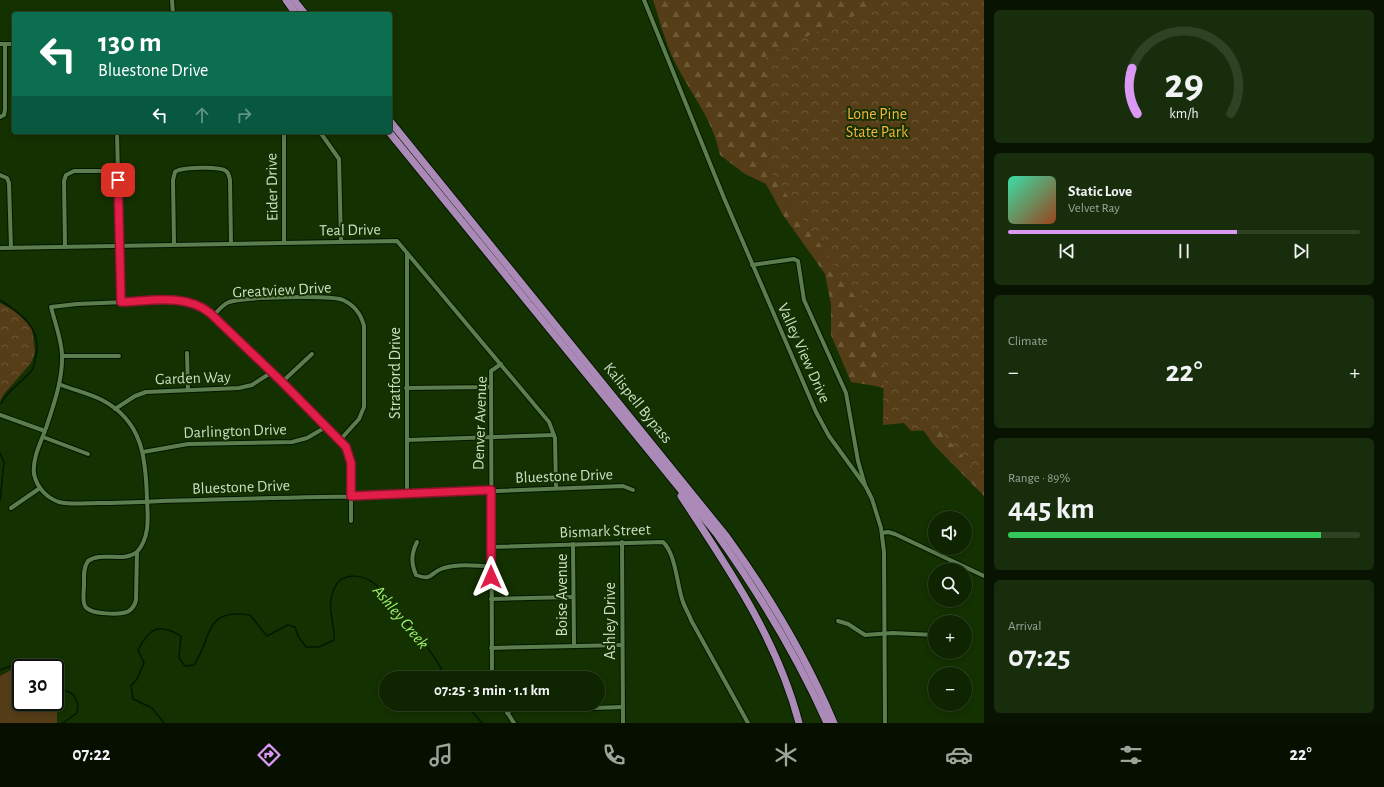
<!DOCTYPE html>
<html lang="en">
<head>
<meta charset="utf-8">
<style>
	:root { --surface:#0f2501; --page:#182d0b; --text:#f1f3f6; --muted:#9ba599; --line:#2f4223; --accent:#db99f5 }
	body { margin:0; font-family:"Alegreya Sans",sans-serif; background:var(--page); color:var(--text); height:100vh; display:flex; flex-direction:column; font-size:15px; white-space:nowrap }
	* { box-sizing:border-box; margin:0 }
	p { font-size:13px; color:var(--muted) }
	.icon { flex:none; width:22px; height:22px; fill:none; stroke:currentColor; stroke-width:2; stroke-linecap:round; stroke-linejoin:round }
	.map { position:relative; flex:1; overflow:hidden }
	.panel { display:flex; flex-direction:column; gap:10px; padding:10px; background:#081401; width:400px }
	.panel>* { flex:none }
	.hud { position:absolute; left:12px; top:12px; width:380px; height:122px; border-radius:4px; box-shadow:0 2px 6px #0003,0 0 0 1px var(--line); background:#0b6e4f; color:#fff; overflow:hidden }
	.buttons { position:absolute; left:928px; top:511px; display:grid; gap:8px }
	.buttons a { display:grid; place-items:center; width:44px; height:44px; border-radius:50%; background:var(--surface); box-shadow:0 2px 6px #0003,0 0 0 1px var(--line); font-size:20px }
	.speed { position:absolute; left:12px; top:659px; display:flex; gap:8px; font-size:20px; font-weight:700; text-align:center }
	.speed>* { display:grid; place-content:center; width:52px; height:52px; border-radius:50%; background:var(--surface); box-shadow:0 2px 6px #0003,0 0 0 1px var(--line); line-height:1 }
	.speed .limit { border:2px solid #111; border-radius:6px; background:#fff; color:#111 }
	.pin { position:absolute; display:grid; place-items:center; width:34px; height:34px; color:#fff; margin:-17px; border-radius:8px; box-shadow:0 2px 6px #0006 }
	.me { position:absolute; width:44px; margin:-22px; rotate:0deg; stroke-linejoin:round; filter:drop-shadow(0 0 3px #0008) }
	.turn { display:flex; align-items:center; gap:14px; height:84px; padding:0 20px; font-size:18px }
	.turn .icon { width:52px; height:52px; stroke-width:2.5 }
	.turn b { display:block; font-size:28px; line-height:34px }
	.lanes { display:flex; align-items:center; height:38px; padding:0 20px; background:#0003; justify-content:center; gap:20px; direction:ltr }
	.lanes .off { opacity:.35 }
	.big { font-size:30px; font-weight:700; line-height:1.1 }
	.panel .card { flex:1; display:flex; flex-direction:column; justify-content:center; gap:6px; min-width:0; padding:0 14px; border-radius:6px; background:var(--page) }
	.panel .dial { align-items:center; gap:0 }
	.dial svg { height:104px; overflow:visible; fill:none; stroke:var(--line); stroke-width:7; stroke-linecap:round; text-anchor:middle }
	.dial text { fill:var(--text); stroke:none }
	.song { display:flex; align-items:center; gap:12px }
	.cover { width:48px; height:48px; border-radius:6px; background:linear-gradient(135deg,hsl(160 70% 55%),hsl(20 70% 35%)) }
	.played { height:4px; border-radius:2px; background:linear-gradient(90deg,var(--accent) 65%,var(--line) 65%) }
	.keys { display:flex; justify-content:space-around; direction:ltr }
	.heat { display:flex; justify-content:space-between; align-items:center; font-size:22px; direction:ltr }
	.charge { height:6px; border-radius:3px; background:linear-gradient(90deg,#34c759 89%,var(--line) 0) }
	.trip { position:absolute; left:379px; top:671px; width:226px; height:40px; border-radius:20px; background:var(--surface); box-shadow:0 2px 6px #0003,0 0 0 1px var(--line); font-weight:700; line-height:40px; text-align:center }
	.dock { display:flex; height:64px; justify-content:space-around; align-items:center; background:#060f00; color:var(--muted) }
	.dock .icon { width:28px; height:28px }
	.dock .active { color:var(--accent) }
	.dock b { font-size:18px; color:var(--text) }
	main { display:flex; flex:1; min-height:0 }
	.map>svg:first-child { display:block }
	.green { fill:#553d18 }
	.forest { fill:url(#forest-firs) }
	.park { fill:url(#park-crowns) }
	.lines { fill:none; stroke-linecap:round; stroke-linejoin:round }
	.stream { stroke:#041800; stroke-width:1.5 }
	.minor-casing { stroke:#031700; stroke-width:6 }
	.trunk-casing { stroke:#031700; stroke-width:9 }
	.minor { stroke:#5c7d4d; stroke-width:4 }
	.trunk { stroke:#ab8ab8; stroke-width:7 }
	.route-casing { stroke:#92132f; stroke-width:10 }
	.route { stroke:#e11d48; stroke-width:7 }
	.labels { text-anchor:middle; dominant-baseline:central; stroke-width:4; stroke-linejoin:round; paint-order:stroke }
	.park-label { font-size:16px; fill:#f7b23f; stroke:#143101 }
	.street-label { font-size:16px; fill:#ccdfc4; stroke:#143101 }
	.water-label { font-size:17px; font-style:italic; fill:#9ff471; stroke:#143101 }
</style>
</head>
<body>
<main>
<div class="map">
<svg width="984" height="723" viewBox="0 0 984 723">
	<defs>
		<pattern id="forest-firs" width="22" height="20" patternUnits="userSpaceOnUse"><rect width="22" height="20" fill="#553d18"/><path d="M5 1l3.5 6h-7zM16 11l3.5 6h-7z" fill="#6c5938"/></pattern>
		<pattern id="park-crowns" width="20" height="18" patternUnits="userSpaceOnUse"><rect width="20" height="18" fill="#553d18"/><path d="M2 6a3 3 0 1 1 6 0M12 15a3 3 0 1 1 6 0" fill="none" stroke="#6c5938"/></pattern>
	</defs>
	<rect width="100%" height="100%" fill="#143101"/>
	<!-- green -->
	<polygon class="green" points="11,670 21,687 21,702 30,702 31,704 57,704 57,723 0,723 0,676"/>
	<!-- forest -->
	<path class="forest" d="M653,0H984V496L933,444L897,393L876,386L851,382L831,335V304L825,274L783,215L766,184L745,174L720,155C713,118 687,89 672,56C664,38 659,18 653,0Z"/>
	<!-- park -->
	<g class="park">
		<polygon points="984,1 984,481 940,430 911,431 904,423 883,425 884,340 772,173 766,54 886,2"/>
		<polygon points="0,303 17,312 32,328 35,352 31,363 3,395 0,401"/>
	</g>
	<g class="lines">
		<!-- stream -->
		<g class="stream">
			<path d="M0,300C20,313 42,328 36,355C35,360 35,366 32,370C22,383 8,389 1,404"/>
			<polyline points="0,453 4,462 0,501"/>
			<polyline points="0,670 27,660 37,662 40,668"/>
			<polyline points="55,686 73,694 78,704 77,713 63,723"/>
			<polyline points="461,704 471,710 482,723"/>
			<path d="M164,723L152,708L133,699L131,686L137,679L144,663L138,650C150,627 159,623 181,636L179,658L185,666L194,665C213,637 203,608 250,615L267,636L288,625L295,627L298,636L306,647H319L334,640C335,619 325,608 335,587C343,571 364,575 375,584C379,587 381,594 384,599C390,607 399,614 405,621C421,638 436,657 446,678"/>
		</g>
		<defs>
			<g id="minor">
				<polyline points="172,0 173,14"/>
				<polyline points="644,0 724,198 816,412 829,436 866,487 872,499 881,528 884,552 885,723"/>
				<polyline points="0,44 14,44"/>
				<polyline points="0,117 4,115 5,110 5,44"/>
				<polyline points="117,132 121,302"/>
				<polyline points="284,132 284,243"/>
				<polyline points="320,132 339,159 341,242"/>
				<polyline points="0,175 7,178 9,183 11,248"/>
				<path d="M174,244L173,180L175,172C180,167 220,166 226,171C229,173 229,176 230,180L231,243"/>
				<polyline points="65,247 64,181 66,175 74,171 118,171"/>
				<polyline points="0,248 397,241 549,422 555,438 556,487"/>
				<polyline points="752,265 794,259 798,261 804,300 846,393 858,461 865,485"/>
				<path d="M213,316C218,311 222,305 229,302C243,297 330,295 343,300C354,305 361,314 364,326V407L359,419L340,440"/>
				<polyline points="187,353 188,390"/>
				<polyline points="62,356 119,356"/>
				<polyline points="282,382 312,354"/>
				<path d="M59,384C73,390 88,393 102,400C143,421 146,459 147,500C148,518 150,537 137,552"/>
				<polyline points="406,388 491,387"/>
				<polyline points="115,409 135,396 146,392 239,388 252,385 272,372"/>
				<polyline points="0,415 45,431"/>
				<polyline points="43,437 88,454"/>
				<polyline points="407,440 554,435"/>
				<polyline points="143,452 188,444 292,442 307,438 326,427"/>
				<polyline points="407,494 407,253"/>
				<polyline points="11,508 40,488"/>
				<path d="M351,521V463L346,447L282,382L206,310L194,303L175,300L77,304L51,307C55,323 61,338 62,354C63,377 55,401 48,422C43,439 32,456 34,474C37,488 47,498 59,502C72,505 86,503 99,503C120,503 141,502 162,501C233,499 303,497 374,496L623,486L633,490"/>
				<polyline points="882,533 888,532 895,534 984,576"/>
				<path d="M417,542C411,554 411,563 416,575C432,581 429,574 441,569C455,563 476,566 491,566"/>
				<polyline points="622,542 623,723"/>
				<polyline points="573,544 574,646"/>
				<path d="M491,547L663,542C676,554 677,586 683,602C685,608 689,614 691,620L748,723"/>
				<path d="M137,552L136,600C135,605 133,608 129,611C122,615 90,615 85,606C82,601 84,591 84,585C84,577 83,568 88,561C102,551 123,563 137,552Z"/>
				<polyline points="491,599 573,597"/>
				<polyline points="838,621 848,624 865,635 893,633 935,635"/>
				<polyline points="491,648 622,645"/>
				<polyline points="492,678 491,371 501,364"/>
				<polyline points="502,704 514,723"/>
				<polyline points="594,708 623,707"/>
				<polyline points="507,713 519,704"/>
			</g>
			<g id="trunk">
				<polyline points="286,0 296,14"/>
				<polyline points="294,0 305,14"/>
				<path d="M390,121L727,537C769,595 806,657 834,723"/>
				<path d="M389,132L716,533C759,593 797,656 827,723"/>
				<path d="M681,496C728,568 777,638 799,723"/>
			</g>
		</defs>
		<!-- minor casing -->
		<use href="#minor" class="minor-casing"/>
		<!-- trunk casing -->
		<use href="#trunk" class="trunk-casing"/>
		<!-- minor -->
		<use href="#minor" class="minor"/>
		<!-- trunk -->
		<use href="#trunk" class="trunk"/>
	</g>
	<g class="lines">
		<defs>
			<path id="route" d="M118,180L121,302C150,301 186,293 210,313L282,382L346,447L351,463V496L491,490V577"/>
		</defs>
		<!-- route casing -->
		<use href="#route" class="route-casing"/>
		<!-- route -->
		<use href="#route" class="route"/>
	</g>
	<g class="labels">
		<!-- park labels -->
		<g class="park-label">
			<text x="877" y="114">Lone Pine<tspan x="877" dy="18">State Park</tspan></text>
		</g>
		<!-- street labels -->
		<g class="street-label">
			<text transform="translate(272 187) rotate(-91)">Eider Drive</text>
			<text transform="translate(350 230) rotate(-1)">Teal Drive</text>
			<text transform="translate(282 290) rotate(-3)">Greatview Drive</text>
			<text transform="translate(804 353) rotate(66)">Valley View Drive</text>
			<text transform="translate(395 373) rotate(-90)">Stratford Drive</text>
			<text transform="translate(193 378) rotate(-2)">Garden Way</text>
			<text transform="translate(638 403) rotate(51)">Kalispell Bypass</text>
			<text transform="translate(480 423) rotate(-88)">Denver Avenue</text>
			<text transform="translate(235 431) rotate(-2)">Darlington Drive</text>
			<text transform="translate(564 476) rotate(-2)">Bluestone Drive</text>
			<text transform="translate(241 487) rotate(-2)">Bluestone Drive</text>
			<text transform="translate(605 531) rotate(-2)">Bismark Street</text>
			<text transform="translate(562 595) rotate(-90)">Boise Avenue</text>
			<text transform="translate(610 621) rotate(-90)">Ashley Drive</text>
		</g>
		<!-- water labels -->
		<g class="water-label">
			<text transform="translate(401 617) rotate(50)">Ashley Creek</text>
		</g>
	</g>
</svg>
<div class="buttons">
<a><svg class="icon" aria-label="sound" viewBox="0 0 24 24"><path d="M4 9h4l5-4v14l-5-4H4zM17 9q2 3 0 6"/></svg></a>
<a><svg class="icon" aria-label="search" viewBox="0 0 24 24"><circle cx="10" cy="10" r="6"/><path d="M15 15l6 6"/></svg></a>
<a>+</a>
<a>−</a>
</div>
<div class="speed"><div class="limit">30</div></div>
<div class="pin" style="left:118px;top:180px;background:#d93025"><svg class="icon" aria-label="arrive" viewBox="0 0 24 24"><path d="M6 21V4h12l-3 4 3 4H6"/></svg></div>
<svg class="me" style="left:491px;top:577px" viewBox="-20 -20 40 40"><path d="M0-17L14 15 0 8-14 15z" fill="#e11d48" stroke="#fff" stroke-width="4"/></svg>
<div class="trip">07:25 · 3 min · 1.1 km</div>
<div class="hud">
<div class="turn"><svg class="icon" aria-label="left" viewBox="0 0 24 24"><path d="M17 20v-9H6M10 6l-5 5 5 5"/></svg><div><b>130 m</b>Bluestone Drive</div></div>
<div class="lanes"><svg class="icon" aria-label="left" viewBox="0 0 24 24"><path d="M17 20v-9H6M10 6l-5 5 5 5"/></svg><svg class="icon off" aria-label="ahead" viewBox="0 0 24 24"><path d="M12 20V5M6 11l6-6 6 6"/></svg><svg class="icon off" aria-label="right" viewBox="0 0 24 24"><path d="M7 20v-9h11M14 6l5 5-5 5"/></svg></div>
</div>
</div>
<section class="panel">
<div class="card dial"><svg viewBox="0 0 100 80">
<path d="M14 69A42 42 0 1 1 86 69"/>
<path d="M14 69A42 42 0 0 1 10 34" stroke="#db99f5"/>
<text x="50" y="56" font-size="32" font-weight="700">29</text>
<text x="50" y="72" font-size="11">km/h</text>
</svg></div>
<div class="card">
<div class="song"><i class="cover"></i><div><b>Static Love</b><p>Velvet Ray</p></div></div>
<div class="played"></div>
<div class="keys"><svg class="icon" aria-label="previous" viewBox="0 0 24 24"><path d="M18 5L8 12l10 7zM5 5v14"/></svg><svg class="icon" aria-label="pause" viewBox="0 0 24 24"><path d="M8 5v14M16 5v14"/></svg><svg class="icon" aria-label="next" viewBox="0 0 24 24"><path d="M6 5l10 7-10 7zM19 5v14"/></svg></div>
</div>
<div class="card"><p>Climate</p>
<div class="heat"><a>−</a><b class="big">22°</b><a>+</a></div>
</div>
<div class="card"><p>Range · 89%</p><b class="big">445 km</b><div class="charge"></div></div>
<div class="card"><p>Arrival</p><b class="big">07:25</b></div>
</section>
</main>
<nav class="dock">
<b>07:22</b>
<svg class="icon active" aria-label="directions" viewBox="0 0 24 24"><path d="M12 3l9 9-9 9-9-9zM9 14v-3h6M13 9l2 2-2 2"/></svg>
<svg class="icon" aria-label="music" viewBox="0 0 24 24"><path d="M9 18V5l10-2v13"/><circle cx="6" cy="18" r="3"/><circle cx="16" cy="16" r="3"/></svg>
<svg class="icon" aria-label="phone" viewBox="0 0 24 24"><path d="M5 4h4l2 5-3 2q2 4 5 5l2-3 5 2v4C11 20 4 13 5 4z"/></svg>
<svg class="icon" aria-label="climate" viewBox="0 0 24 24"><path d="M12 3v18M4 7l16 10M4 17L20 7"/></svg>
<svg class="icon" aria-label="car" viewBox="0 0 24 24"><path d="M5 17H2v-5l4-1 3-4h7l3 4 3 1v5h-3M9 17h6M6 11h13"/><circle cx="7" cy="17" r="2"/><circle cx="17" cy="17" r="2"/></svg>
<svg class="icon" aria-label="filters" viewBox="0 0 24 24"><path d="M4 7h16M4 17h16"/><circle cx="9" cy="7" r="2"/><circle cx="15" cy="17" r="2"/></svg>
<b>22°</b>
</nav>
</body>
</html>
